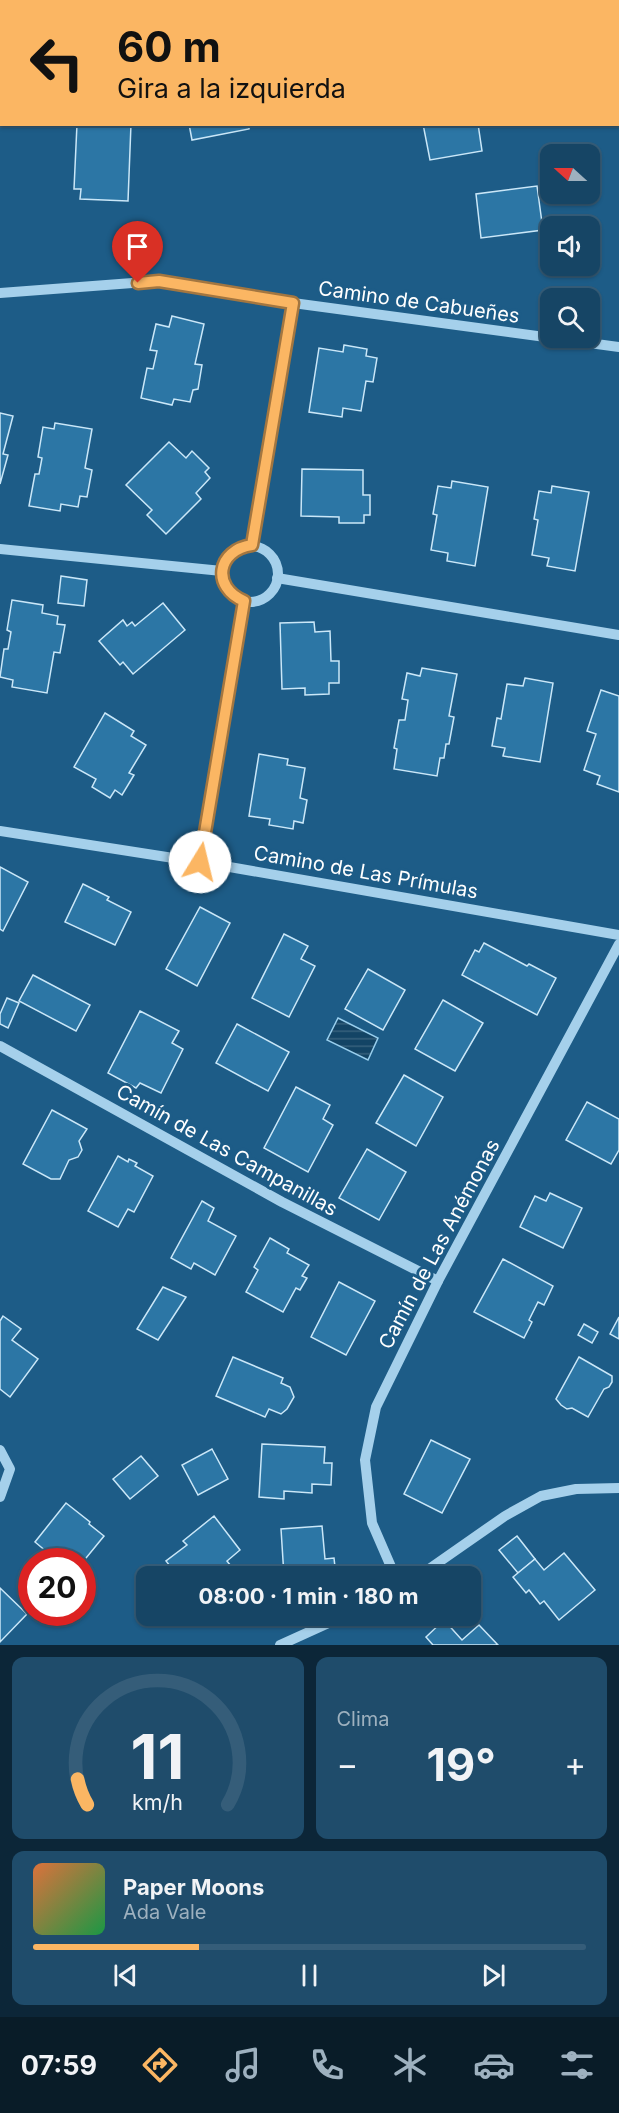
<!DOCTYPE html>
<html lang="es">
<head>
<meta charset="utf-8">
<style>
	:root { --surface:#164565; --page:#1f4c6b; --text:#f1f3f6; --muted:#9eb1bf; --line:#355d79; --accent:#fbb663 }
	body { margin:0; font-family:Inter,sans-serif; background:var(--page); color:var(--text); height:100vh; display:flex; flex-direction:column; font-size:22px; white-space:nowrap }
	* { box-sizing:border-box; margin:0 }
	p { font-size:20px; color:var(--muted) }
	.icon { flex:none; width:33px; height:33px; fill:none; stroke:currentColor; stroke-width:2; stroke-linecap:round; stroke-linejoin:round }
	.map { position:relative; height:1645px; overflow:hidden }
	.sheet { display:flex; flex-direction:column; gap:12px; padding:12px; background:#0c2638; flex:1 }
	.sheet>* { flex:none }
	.guide { position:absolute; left:0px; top:0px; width:620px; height:126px; box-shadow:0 2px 4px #0004,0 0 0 2px var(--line); background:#fbb663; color:#111; overflow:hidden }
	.needle { width:39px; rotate:291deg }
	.controls { position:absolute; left:540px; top:144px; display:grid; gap:12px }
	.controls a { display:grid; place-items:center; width:60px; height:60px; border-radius:12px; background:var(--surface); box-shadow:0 2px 4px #0004,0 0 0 2px var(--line); font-size:30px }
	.speed { position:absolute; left:18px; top:1548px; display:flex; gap:12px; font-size:30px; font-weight:700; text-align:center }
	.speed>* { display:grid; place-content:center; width:78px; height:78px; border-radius:50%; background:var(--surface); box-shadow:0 2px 4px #0004,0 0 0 2px var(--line); line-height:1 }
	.speed .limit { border:9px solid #d22; background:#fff; color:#111 }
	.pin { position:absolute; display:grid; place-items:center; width:51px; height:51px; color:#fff; margin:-62px -26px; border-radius:50% 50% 50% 0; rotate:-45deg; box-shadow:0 0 6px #0007 }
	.pin .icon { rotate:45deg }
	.me { position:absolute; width:66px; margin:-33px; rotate:9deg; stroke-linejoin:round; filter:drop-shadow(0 0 4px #0008) }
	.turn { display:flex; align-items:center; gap:21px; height:126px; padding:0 18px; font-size:27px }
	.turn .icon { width:78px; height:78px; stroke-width:2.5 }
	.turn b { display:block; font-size:42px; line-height:51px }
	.big { font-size:45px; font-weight:700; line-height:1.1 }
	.sheet .widget { flex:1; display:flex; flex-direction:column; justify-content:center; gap:9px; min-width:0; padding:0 21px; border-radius:12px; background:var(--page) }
	.sheet .dial { align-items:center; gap:0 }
	.dial svg { height:156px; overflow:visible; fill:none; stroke:var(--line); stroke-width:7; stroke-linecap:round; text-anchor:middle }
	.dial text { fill:var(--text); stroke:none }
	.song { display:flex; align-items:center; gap:18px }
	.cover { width:72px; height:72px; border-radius:9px; background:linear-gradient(135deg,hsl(20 70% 55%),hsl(140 70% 35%)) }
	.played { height:6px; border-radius:3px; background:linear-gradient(90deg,var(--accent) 30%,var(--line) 30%) }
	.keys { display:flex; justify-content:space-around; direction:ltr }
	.heat { display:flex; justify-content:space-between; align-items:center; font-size:33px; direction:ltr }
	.sheet .tiles { flex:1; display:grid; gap:12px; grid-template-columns:1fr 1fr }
	.widget:last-child { grid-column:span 2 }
	.trip { position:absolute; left:136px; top:1566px; width:345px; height:60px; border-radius:12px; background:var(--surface); box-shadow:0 2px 4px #0004,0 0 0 2px var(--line); font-weight:700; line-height:60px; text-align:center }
	.tab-bar { display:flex; height:96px; justify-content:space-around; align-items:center; background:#091c28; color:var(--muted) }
	.tab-bar .icon { width:42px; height:42px }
	.tab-bar .on { color:var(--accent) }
	.tab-bar b { font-size:27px; color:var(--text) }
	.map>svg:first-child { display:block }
	.water { fill:url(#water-rules); stroke:#98ceed; stroke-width:1.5 }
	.building { fill:#2c76a5; stroke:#cae7f8; stroke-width:1.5 }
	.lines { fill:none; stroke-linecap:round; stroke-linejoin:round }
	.minor { stroke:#a5d0eb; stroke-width:10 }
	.route-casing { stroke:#a37640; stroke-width:15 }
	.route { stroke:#fbb663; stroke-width:10 }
	.labels { text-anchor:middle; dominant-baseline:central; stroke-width:6; stroke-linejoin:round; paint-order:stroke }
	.street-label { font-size:20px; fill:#fff; stroke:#1d5c87 }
</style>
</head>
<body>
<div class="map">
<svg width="619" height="1645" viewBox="0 0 619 1645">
	<defs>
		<pattern id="water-rules" width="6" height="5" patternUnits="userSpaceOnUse" patternTransform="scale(1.5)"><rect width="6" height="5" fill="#134465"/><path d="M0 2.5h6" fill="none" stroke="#36607c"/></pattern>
	</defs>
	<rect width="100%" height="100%" fill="#1d5c87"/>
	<!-- water -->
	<polygon class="water" points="338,1018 378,1038 368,1060 327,1040"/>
	<!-- building -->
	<g class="building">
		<polygon points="77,124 131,124 128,201 80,199 81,189 74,189"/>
		<polygon points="189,124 249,124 249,129 192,140"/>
		<polygon points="423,124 478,124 482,151 430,160"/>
		<polygon points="537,186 543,230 481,238 476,194"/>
		<polygon points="172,316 204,324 195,364 202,365 198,389 193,390 190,402 174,399 172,405 141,398 147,368 153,369 157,351 150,350 156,324 169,327"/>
		<polygon points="344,345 367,349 366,356 377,358 373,382 366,381 361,411 343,408 342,417 309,412 319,348 343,352"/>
		<polygon points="0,413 13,416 3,454 8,455 0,484"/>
		<polygon points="55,423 92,429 85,468 92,470 87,497 80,496 78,507 61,504 60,511 29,506 35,474 39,474 42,458 38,457 43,427 54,429"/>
		<polygon points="169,442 186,458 192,451 209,468 205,472 210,478 196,493 201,499 166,534 147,515 152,510 126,485"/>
		<polygon points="302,469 363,470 363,495 370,495 370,515 364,515 364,523 339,523 339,517 301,516"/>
		<polygon points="452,481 488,487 475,566 447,561 448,553 431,550 437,515 433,514 438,486 451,488"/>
		<polygon points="552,486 589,492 575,571 547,566 549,558 532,555 538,520 534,519 539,491 551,493"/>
		<polygon points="61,576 87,580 84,606 58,603"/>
		<polygon points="12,600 43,605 42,613 58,616 57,624 65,625 60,653 54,652 47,693 12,687 13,680 0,677 4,649 8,649 11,632 7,630"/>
		<polygon points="163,603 185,630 133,674 123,662 120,665 99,641 123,620 127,626 132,622 135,626"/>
		<polygon points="314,622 315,632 330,631 331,661 339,661 339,683 329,683 329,694 305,695 305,688 282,689 280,623"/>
		<polygon points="422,668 457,674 449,716 454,717 449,744 446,744 444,758 440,758 437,776 394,769 397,749 394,748 399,720 405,720 408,700 402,699 407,673 420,676"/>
		<polygon points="525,678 553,683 540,762 503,756 505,748 492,746 497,718 501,719 507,684 523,686"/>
		<polygon points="601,690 619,696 619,792 597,784 600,776 584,770 596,734 587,731"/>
		<polygon points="105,713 134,731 131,736 146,745 129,773 134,775 122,795 115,790 110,798 92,787 96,779 74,767"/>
		<polygon points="259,754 288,759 287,765 305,768 300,798 307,800 303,823 294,821 293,829 269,825 270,819 249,816"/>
		<polygon points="0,867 28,882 3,931 0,929"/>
		<polygon points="83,884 109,897 107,900 131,912 115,945 65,922"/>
		<polygon points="200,907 230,923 197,986 166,969"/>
		<polygon points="284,934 308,946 301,959 315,966 289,1017 252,998"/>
		<polygon points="484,943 527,966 529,964 556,978 537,1015 462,975 475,950 479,952"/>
		<polygon points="368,969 405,990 383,1030 345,1009"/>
		<polygon points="33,975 90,1005 76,1031 19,1001"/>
		<polygon points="7,998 19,1003 8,1028 0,1024 0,1014"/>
		<polygon points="443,1000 483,1023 455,1071 415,1049"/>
		<polygon points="140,1011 179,1031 172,1043 183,1049 161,1093 140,1083 136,1088 108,1073"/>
		<polygon points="237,1024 289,1052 268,1091 216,1063"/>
		<polygon points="404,1075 443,1097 416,1146 376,1123"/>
		<polygon points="296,1087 330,1105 323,1119 333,1125 308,1172 264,1148"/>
		<polygon points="587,1102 619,1119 619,1150 611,1164 566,1140"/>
		<polygon points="52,1110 87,1129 79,1141 82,1150 78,1157 69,1160 60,1179 51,1179 23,1164"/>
		<polygon points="367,1149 406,1172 379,1220 339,1198"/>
		<polygon points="118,1156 128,1162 129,1159 137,1163 135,1166 153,1176 134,1212 128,1209 118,1227 88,1211"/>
		<polygon points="550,1193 582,1208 563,1248 520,1227 535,1196 546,1201"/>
		<polygon points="202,1201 214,1208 208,1221 236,1236 215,1275 194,1263 191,1269 171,1258"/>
		<polygon points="270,1238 289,1249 287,1253 309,1265 302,1276 307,1278 300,1290 296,1288 283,1312 246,1292 258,1270 254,1267"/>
		<polygon points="503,1259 553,1286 544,1305 538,1302 529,1320 532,1322 524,1338 474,1312"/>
		<polygon points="339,1282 375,1301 346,1355 311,1337"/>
		<polygon points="163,1287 186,1297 158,1340 137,1329"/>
		<polygon points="3,1316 21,1329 12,1340 38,1359 10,1397 0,1389 0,1321"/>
		<polygon points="619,1317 619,1339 610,1334"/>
		<polygon points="584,1324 598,1332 592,1343 578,1335"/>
		<polygon points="233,1357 283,1378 281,1383 290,1387 294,1397 287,1409 281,1414 269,1409 265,1417 216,1396"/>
		<polygon points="579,1357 612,1376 612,1382 609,1387 604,1389 588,1417 572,1408 567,1409 561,1405 556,1399"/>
		<polygon points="431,1440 470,1459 442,1513 404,1494"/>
		<polygon points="262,1444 325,1447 324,1463 332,1463 331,1485 312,1484 312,1493 284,1491 284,1499 259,1497"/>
		<polygon points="212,1449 228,1479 198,1495 182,1465"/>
		<polygon points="141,1456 158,1476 130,1499 113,1479"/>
		<polygon points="66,1503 90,1522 89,1524 104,1536 82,1563 82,1562 59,1562 35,1542"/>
		<polygon points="214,1516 240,1550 227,1561 235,1571 227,1576 178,1576 166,1561 187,1545 183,1541"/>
		<polygon points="322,1526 325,1559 334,1558 336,1576 284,1576 281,1529"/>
		<polygon points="517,1536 535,1559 518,1573 499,1550"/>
		<polygon points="564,1553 595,1590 559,1620 544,1601 540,1604 529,1590 526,1593 513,1577 535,1559 544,1570"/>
		<polygon points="0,1588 27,1614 0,1642"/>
		<polygon points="444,1620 462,1640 479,1625 498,1645 433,1645 426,1637"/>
	</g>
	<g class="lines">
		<!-- minor -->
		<g class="minor">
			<polyline points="618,10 619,9"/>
			<polyline points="0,293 159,281 293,303 619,347"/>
			<polyline points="252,545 293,303"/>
			<circle cx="250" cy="574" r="28"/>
			<polyline points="0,549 222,571"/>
			<polyline points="277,578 619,635"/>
			<polyline points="0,831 218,865 619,935"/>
			<polyline points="200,862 244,601"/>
			<polyline points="0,1046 282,1202 438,1281"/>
			<polyline points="0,1450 10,1469 0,1497"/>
			<polyline points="395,1576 372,1523 365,1460 376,1407 438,1281 619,944"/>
			<polyline points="419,1576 505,1516 541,1496 576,1489 619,1488"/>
			<polyline points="280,1645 344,1616"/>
		</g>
	</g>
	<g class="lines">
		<defs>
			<path id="route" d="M138,283L159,281L293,303L252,545C217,550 211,587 244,601L200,862"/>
		</defs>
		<!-- route casing -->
		<use href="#route" class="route-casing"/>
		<!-- route -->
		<use href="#route" class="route"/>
	</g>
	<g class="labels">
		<!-- street labels -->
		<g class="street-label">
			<text transform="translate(419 302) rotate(8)">Camino de Cabueñes</text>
			<text transform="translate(366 872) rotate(10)">Camino de Las Prímulas</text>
			<text transform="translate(227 1150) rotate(29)">Camín de Las Campanillas</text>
			<text transform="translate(439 1244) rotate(-62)">Camín de Las Anémonas</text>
		</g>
	</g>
</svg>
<div class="controls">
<a><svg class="needle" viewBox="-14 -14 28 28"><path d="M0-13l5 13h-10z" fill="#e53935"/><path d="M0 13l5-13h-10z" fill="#9eb1bf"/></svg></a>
<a><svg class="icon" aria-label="sound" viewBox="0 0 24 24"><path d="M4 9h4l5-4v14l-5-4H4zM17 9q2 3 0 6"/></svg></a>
<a><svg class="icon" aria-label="search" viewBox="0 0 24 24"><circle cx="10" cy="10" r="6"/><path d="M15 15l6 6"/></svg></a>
</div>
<div class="speed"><div class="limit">20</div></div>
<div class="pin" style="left:138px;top:283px;background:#d93025"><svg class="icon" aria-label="arrive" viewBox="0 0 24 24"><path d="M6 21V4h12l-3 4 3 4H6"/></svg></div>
<svg class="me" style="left:200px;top:862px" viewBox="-20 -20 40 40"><circle r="19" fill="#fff"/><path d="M0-13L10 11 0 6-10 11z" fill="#fbb663"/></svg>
<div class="trip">08:00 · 1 min · 180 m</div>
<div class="guide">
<div class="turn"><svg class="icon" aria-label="left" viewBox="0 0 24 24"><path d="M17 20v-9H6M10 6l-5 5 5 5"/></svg><div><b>60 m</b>Gira a la izquierda</div></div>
</div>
</div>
<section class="sheet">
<div class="tiles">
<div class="widget dial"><svg viewBox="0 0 100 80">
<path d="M14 69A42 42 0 1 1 86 69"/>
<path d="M14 69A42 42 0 0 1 9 56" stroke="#fbb663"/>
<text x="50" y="56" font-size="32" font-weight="700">11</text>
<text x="50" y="72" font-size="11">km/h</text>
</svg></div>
<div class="widget"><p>Clima</p>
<div class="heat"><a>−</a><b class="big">19°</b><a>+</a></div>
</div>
<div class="widget">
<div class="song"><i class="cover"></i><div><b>Paper Moons</b><p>Ada Vale</p></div></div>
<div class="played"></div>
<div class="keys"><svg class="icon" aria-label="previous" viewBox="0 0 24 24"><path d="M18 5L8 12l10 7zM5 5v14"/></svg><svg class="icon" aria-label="pause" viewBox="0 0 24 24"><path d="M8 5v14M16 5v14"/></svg><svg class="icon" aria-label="next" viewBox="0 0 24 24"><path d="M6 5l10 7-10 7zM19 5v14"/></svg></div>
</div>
</div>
</section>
<nav class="tab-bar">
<b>07:59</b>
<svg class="icon on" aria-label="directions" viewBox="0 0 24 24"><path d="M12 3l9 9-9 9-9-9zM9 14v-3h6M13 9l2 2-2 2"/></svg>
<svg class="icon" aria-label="music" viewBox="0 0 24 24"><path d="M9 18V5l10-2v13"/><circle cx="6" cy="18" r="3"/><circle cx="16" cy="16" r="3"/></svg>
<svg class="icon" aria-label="phone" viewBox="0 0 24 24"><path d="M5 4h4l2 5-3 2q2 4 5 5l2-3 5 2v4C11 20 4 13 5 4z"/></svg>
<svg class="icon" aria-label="climate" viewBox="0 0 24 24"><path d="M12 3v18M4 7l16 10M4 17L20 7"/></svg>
<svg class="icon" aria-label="car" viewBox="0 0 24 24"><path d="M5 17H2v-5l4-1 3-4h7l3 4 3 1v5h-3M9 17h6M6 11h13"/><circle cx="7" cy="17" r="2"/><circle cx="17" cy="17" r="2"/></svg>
<svg class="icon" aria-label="filters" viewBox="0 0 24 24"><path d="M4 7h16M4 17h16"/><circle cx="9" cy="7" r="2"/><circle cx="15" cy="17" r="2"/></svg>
</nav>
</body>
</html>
